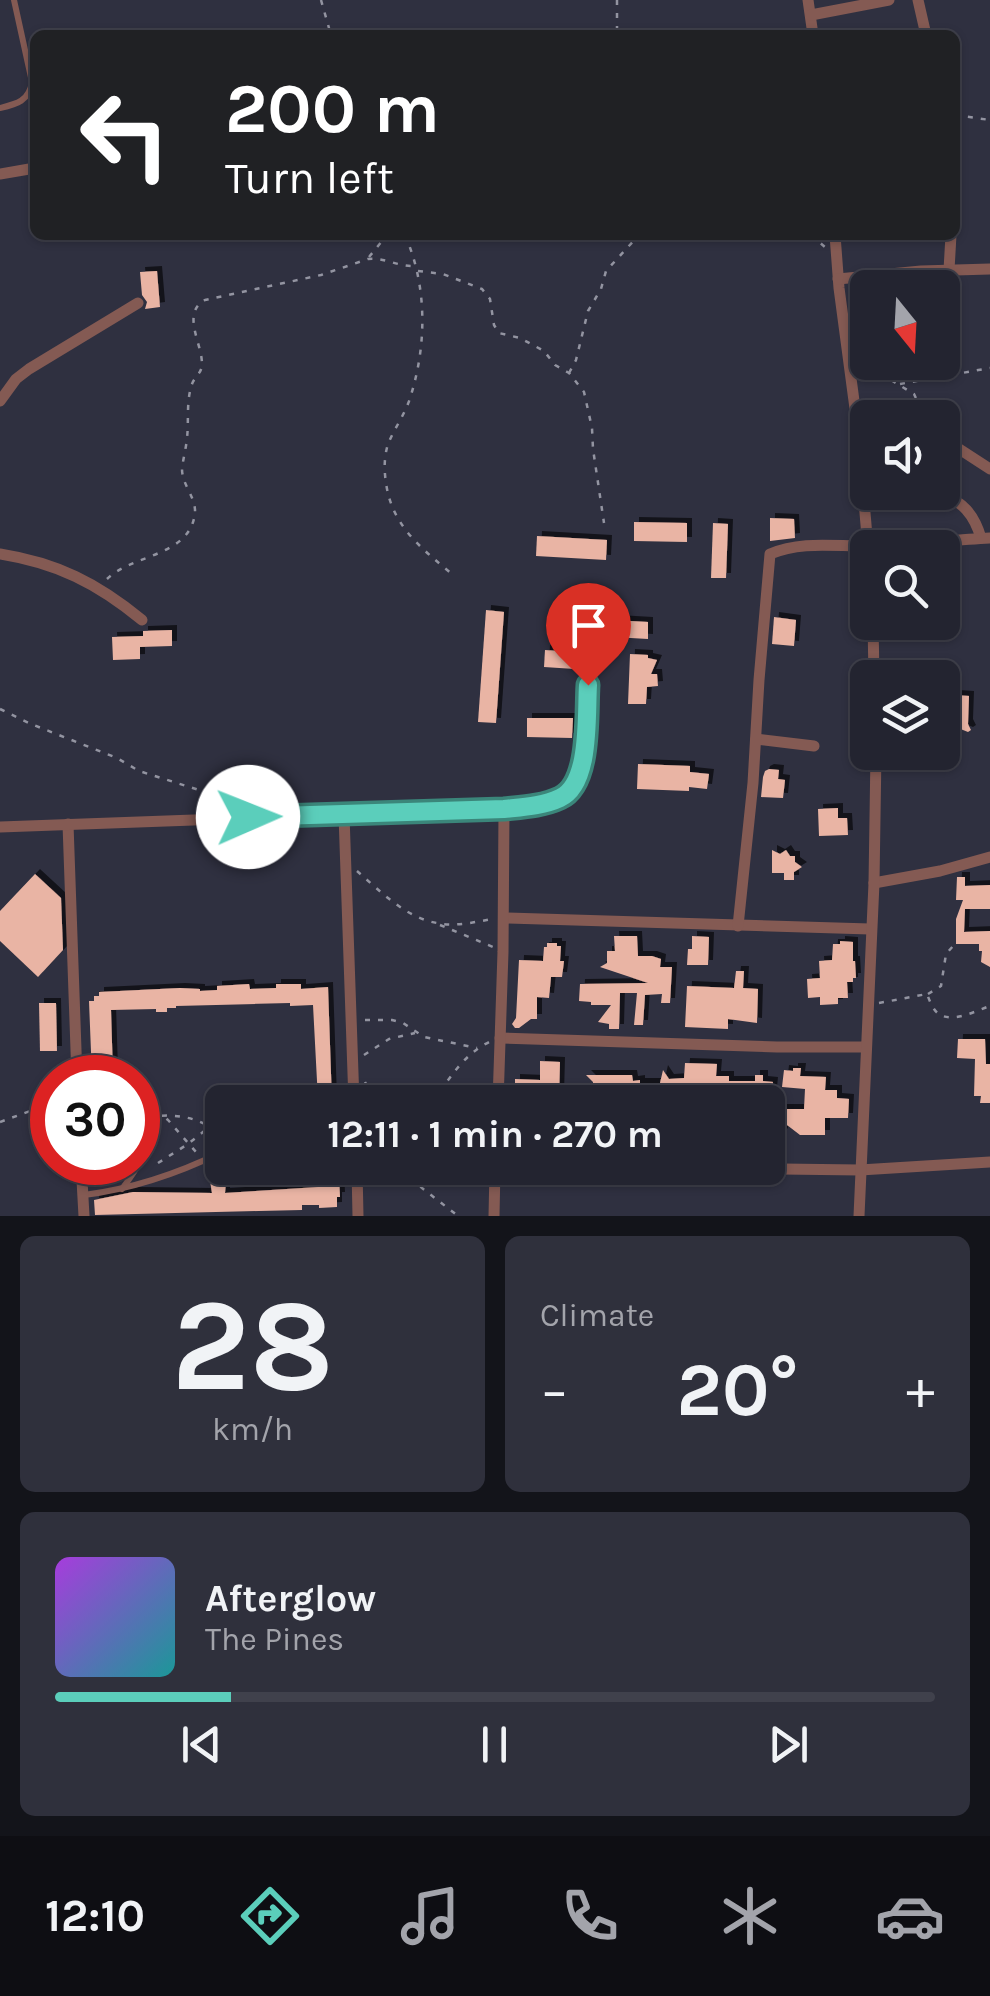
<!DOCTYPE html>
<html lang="en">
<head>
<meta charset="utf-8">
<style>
	:root { --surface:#232430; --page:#2f303c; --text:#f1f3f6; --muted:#a3a4ab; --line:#40414c; --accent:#5bcebb }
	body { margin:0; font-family:Karla,sans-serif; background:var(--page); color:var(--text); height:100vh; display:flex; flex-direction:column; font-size:38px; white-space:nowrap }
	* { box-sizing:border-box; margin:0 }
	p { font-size:32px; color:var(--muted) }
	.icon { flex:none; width:55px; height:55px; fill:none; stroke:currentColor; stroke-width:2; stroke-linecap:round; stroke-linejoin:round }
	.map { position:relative; height:1216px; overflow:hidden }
	.side { display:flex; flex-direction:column; gap:20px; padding:20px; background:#13141a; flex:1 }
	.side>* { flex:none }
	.banner { position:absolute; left:30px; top:30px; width:930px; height:210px; border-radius:15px; box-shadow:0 2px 8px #0004,0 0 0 2px var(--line); background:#202124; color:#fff; overflow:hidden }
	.needle { width:65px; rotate:162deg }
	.buttons { position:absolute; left:850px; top:270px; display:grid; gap:20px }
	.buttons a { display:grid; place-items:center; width:110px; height:110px; border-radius:15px; background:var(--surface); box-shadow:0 2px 8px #0004,0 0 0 2px var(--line); font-size:50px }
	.speed { position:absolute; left:30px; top:1055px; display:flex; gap:20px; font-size:50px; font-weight:700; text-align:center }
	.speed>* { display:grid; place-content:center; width:130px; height:130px; border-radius:50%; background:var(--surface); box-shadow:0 2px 8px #0004,0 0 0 2px var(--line); line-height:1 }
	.speed .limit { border:15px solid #d22; background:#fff; color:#111 }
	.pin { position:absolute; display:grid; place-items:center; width:85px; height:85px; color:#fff; margin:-102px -42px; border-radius:50% 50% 50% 0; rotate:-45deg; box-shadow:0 0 10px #0007 }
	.pin .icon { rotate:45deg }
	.me { position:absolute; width:110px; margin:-55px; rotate:89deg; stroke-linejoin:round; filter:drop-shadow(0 0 8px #0008) }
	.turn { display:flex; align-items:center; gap:35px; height:210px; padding:0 30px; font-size:45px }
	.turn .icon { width:130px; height:130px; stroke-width:2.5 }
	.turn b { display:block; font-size:70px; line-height:85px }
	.big { font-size:75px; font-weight:700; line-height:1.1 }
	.side .widget { flex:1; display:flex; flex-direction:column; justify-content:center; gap:15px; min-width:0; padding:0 35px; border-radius:15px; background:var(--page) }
	.side .dial { align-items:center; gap:0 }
	.dial b { font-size:130px; line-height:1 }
	.song { display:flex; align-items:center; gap:30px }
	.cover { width:120px; height:120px; border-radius:15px; background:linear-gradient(135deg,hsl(280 70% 55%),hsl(180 70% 35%)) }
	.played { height:10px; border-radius:5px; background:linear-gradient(90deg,var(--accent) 20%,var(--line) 20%) }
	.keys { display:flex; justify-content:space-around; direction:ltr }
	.heat { display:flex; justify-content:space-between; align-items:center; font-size:55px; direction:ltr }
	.side .tiles { flex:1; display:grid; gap:20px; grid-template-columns:1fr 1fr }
	.widget:last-child { grid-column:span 2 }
	.trip { position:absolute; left:205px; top:1085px; width:580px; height:100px; border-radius:15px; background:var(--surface); box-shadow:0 2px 8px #0004,0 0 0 2px var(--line); font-weight:700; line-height:100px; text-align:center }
	.tab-bar { display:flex; height:160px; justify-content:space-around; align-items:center; background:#0e0e13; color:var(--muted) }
	.tab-bar .icon { width:70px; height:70px }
	.tab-bar .active { color:var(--accent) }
	.tab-bar b { font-size:45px; color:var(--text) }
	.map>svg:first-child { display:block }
	.building { fill:#e9b4a4; filter:url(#shadow) }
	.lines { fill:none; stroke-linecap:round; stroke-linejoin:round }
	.path { stroke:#9394a1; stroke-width:2.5; stroke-dasharray:5 8; stroke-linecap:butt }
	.lane { stroke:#845a53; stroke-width:6 }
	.street { stroke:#845a53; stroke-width:11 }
	.route-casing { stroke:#3b867a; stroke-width:25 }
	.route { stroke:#5bcebb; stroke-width:18 }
</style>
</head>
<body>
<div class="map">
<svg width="990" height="1216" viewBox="0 0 990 1216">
	<defs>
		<filter id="shadow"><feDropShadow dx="5" dy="-5" stdDeviation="0" flood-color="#0009"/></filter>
	</defs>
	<rect width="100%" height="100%" fill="#2f3040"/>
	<!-- building -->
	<g class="building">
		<polygon points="157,271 160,307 145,309 147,302 142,295 140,272"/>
		<polygon points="770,518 794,519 795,538 770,541"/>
		<polygon points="634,522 687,523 687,542 634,541"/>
		<polygon points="713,523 728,524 726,578 711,578"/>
		<polygon points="537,536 607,540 606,560 536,556"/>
		<polygon points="486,610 504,612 496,723 478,722"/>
		<polygon points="774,617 796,620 794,646 772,644"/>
		<polygon points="596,619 648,622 648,639 596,636"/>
		<polygon points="172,630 172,646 140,647 140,659 113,660 112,637 143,636 143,631"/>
		<polygon points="545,650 591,653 590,670 544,667"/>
		<polygon points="630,654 648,655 648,658 657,660 651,674 657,674 658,686 647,687 646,704 628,704"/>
		<polygon points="954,695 969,696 968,724 971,730 968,732 953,726"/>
		<polygon points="527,718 573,718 572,738 527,737"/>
		<polygon points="638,764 690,766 690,772 709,774 707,789 689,787 689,791 637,789"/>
		<polygon points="769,769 779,770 778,779 785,780 783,798 761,797 763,777 765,771"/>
		<polygon points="838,808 838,818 847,818 848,835 819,836 818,809"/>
		<polygon points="772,850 780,854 786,850 790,856 795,856 795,862 802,867 794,872 794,880 784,880 784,873 772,873"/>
		<polygon points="35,874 61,898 63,950 38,977 0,941 0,911"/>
		<polygon points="957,877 965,877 965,886 990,885 990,909 965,909 964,932 990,931 990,967 981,962 982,951 979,951 979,944 956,944 956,919 963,900 956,900"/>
		<polygon points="614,936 637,936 638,956 652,956 661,959 660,967 672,967 670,1003 661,1003 662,994 645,995 643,1025 634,1025 637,993 620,993 619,1029 609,1029 609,1024 598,1022 611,1005 591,1005 591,1002 579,1001 580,984 648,983 600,967 607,963 607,951 615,951"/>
		<polygon points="692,936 709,937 708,965 687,965 688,949 692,949"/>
		<polygon points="840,941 853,942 853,961 855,961 856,978 853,978 853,982 847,982 848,998 838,998 838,1004 820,1005 820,997 808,998 807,979 820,978 819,961 832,960 833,944 840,944"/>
		<polygon points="547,943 557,943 557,946 561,946 560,961 564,961 562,977 551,977 549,998 537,997 537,1019 531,1019 519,1028 515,1028 512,1024 516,1018 519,960 543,961 544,947 547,947"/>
		<polygon points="736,971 744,971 743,988 758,989 757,1023 728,1019 728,1029 685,1027 687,986 734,988"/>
		<polygon points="249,984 250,989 276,988 276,984 301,984 301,989 328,987 332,1102 318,1100 313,1005 290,1006 290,1003 176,1006 176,1008 167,1008 167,1012 156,1012 156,1009 111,1010 113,1075 92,1077 89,1001 94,1001 94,996 99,996 99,992 180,988 200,989 200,991 217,990 217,986"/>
		<polygon points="39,1003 56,1003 57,1051 40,1051"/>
		<polygon points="958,1039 985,1039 986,1064 990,1064 990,1103 980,1103 981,1096 974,1096 975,1059 957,1058"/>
		<polygon points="540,1061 560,1062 559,1099 534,1096 533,1102 515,1102 515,1079 540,1080"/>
		<polygon points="685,1063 717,1064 716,1076 729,1076 729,1081 755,1081 755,1075 763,1075 763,1081 773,1082 771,1102 706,1102 707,1083 687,1083 687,1102 593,1100 593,1082 586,1075 632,1075 633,1081 640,1080 640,1083 660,1083 663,1070 669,1079 684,1078"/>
		<polygon points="793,1068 801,1068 800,1076 826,1077 825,1090 837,1090 837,1098 849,1099 848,1118 825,1118 825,1135 800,1135 787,1125 780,1138 776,1126 768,1126 768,1109 804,1109 805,1089 782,1087 784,1070 793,1071"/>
		<polygon points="317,1168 327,1168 327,1172 335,1172 335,1177 339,1177 340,1197 337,1197 337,1207 319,1208 319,1205 302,1205 302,1210 95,1215 94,1200 133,1192 212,1193 210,1181 226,1182 225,1193 318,1187"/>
	</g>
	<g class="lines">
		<!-- path -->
		<g class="path">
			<polyline points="321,0 331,35"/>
			<polyline points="617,0 617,35"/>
			<polyline points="955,115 990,120"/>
			<path d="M405,235C427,285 427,343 411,395C406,413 395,427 388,444C384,457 384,470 386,483C392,526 421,548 452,574"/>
			<polyline points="811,235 825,247"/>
			<polyline points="639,239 682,235"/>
			<polyline points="369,257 387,235"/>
			<polyline points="418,271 443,274 482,289 490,299 494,325 499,333 520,338 544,351 555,365 569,373 584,392 592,428 593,449 604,523"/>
			<polyline points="858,360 914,394 925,418"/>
			<polyline points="569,373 576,360 588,311 601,289 606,271 639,235"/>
			<polyline points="900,384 990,368"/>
			<path d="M107,579C132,554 190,557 195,513C196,497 182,485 182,469C183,459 186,449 187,438C189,421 186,401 192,384C195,376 202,373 202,364C202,343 181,313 205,300L321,275L368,259C383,257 399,267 415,266"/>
			<polyline points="0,709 31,724 117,758 139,771 218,796 238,807"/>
			<path d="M357,871C380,891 406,918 437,923C455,927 475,922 492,919"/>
			<polyline points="440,925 493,947"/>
			<polyline points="928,994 941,986 946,954 954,945"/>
			<path d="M879,1003L927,994C929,999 931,1005 934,1009C946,1027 975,1011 990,1006"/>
			<polyline points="365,1020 392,1020 403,1023 424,1037 477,1048"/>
			<polyline points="364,1055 389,1039 415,1033"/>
			<polyline points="365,1082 376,1102"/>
			<polyline points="369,1087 386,1089 418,1102"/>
			<polyline points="142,1090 147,1103 168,1120 196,1152"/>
			<path d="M433,1102C449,1079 463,1055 489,1042"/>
			<path d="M149,1117C176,1113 201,1117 222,1136"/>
			<polyline points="0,1122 52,1103"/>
			<polyline points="158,1163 188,1144 208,1128"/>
			<polyline points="402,1168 422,1188 458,1216"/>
		</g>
		<!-- lane -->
		<g class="lane">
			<path d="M0,108C17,104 29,101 32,82L14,0"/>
			<path d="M122,1189C141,1163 151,1149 138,1118"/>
			<path d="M84,1195C132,1189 179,1173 222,1152"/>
		</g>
		<!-- street -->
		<g class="street">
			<polyline points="808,0 813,35"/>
			<polyline points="918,0 926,35"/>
			<polyline points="811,15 889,0"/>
			<polyline points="0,174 35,168"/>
			<polyline points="835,235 839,288 858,431 868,548"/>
			<polyline points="949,270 951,235"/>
			<polyline points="838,279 921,271 990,269"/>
			<polyline points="0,401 16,379 29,369 138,303"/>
			<polyline points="942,441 950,443 990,469"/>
			<path d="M939,492C963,502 974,514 981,538"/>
			<path d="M0,554C57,563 97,583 142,620"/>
			<polyline points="873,622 874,678"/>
			<polyline points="756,739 814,746"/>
			<polyline points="344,815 354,1102"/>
			<polyline points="68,824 77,1078"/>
			<path d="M0,827L504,809C523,807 543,806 560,798C591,784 586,715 588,685"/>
			<polyline points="874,883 940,871 990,857"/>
			<polyline points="504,918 870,929"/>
			<path d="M738,926L753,783L759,680L770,554C803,540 837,547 872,546C911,545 951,540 990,538"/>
			<polyline points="500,1038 777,1047 866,1047"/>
			<polyline points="498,1102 503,952 504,809"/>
			<polyline points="81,1162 84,1216"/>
			<polyline points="357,1168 358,1216"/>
			<polyline points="701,1168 860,1170 990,1162"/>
			<polyline points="494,1216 495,1168"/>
			<polyline points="859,1216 874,883 876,752"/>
		</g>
	</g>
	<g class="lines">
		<defs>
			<path id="route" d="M248,817L504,809C523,807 543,806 560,798C591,784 586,715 588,685"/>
		</defs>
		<!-- route casing -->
		<use href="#route" class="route-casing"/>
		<!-- route -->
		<use href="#route" class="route"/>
	</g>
</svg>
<div class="buttons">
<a><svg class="needle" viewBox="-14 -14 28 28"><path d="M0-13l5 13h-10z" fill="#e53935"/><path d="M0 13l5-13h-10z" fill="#a3a4ab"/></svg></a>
<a><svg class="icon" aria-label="sound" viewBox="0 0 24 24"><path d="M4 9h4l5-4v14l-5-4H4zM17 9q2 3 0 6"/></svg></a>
<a><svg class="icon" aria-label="search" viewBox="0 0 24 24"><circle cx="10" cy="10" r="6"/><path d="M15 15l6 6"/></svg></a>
<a><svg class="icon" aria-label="layers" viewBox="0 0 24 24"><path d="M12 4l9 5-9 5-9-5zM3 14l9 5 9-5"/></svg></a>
</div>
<div class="speed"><div class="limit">30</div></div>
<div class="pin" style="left:588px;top:685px;background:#d93025"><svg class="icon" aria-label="arrive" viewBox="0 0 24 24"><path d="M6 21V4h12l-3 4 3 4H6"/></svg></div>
<svg class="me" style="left:248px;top:817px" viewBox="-20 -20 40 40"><circle r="19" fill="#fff"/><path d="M0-13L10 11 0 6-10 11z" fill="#5bcebb"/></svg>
<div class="trip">12:11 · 1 min · 270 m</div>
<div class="banner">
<div class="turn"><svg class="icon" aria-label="left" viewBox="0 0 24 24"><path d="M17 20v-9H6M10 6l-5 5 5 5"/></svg><div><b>200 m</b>Turn left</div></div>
</div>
</div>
<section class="side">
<div class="tiles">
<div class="widget dial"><b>28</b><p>km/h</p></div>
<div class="widget"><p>Climate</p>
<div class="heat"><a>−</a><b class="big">20°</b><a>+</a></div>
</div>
<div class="widget">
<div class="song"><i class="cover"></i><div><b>Afterglow</b><p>The Pines</p></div></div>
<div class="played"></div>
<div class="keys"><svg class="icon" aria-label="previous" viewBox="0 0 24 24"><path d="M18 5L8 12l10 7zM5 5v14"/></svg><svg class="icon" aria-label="pause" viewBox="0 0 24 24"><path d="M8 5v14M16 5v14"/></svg><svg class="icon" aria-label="next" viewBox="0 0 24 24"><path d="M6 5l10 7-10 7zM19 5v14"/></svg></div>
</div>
</div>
</section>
<nav class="tab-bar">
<b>12:10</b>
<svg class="icon active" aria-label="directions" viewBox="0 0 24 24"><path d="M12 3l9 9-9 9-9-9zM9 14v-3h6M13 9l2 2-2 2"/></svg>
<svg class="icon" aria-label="music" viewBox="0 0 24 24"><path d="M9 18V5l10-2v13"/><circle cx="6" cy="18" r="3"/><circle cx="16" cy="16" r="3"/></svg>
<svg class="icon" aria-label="phone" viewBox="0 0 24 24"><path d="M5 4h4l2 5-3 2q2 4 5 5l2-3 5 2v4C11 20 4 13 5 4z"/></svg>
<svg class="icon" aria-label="climate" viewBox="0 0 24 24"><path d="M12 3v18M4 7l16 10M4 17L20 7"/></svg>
<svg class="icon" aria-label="car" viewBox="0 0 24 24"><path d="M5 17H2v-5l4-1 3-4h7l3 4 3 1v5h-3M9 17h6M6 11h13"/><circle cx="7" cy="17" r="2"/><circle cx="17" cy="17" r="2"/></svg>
</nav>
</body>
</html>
